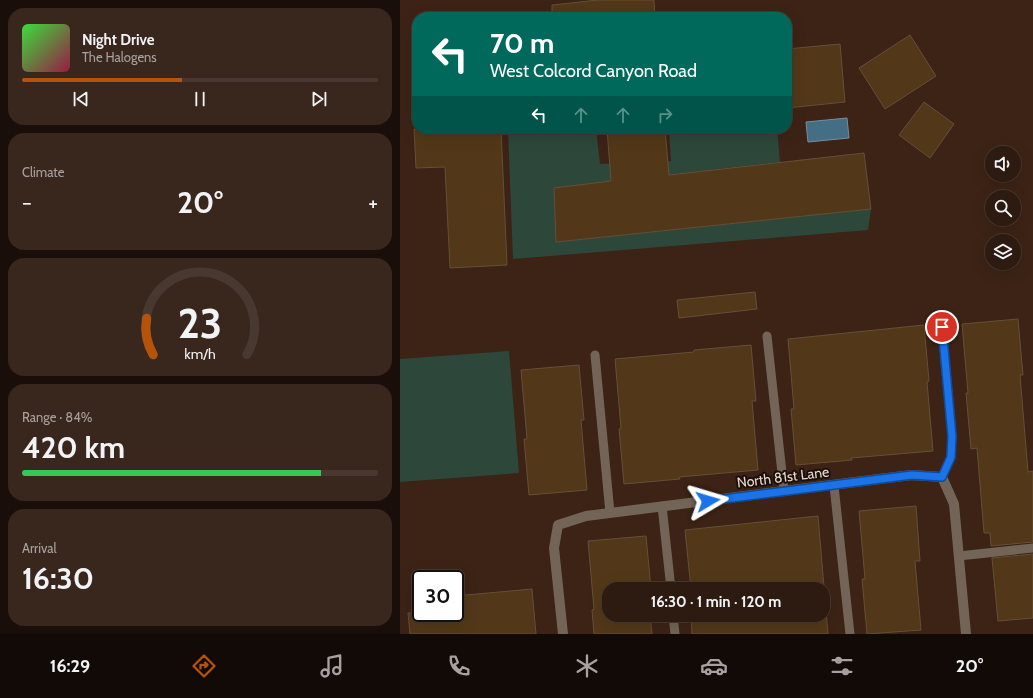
<!DOCTYPE html>
<html lang="en">
<head>
<meta charset="utf-8">
<style>
	:root { --surface:#2d1a10; --page:#39271e; --text:#f1f3f6; --muted:#a7a19f; --line:#483830; --accent:#b45309 }
	body { margin:0; font-family:Cabin,sans-serif; background:var(--page); color:var(--text); height:100vh; display:flex; flex-direction:column; font-size:15px; white-space:nowrap }
	* { box-sizing:border-box; margin:0 }
	p { font-size:13px; color:var(--muted) }
	.icon { flex:none; width:22px; height:22px; fill:none; stroke:currentColor; stroke-width:2; stroke-linecap:round; stroke-linejoin:round }
	.map { position:relative; flex:1; overflow:hidden }
	.sheet { display:flex; flex-direction:column; gap:8px; padding:8px; background:#190e09; width:400px }
	.sheet>* { flex:none }
	.hud { position:absolute; left:12px; top:12px; width:380px; height:122px; border-radius:16px; box-shadow:0 4px 16px #0002,0 0 0 1px var(--line); background:#00695c; color:#fff; overflow:hidden }
	.buttons { position:absolute; left:585px; top:146px; display:grid; gap:8px }
	.buttons a { display:grid; place-items:center; width:36px; height:36px; border-radius:50%; background:var(--surface); box-shadow:0 4px 16px #0002,0 0 0 1px var(--line); font-size:20px }
	.speed { position:absolute; left:12px; top:570px; display:flex; gap:8px; font-size:20px; font-weight:700; text-align:center }
	.speed>* { display:grid; place-content:center; width:52px; height:52px; border-radius:50%; background:var(--surface); box-shadow:0 4px 16px #0002,0 0 0 1px var(--line); line-height:1 }
	.speed .limit { border:2px solid #111; border-radius:6px; background:#fff; color:#111 }
	.pin { position:absolute; display:grid; place-items:center; width:34px; height:34px; color:#fff; margin:-17px; border:2px solid #fff; border-radius:50%; box-shadow:0 1px 4px #0007 }
	.me { position:absolute; width:44px; margin:-22px; rotate:83deg; stroke-linejoin:round; filter:drop-shadow(0 0 3px #0008) }
	.turn { display:flex; align-items:center; gap:14px; height:84px; padding:0 12px; font-size:18px }
	.turn .icon { width:52px; height:52px; stroke-width:2.5 }
	.turn b { display:block; font-size:28px; line-height:34px }
	.lanes { display:flex; align-items:center; height:38px; padding:0 12px; background:#0003; justify-content:center; gap:20px; direction:ltr }
	.lanes .off { opacity:.35 }
	.big { font-size:30px; font-weight:800; line-height:1.1 }
	.sheet .card { flex:1; display:flex; flex-direction:column; justify-content:center; gap:6px; min-width:0; padding:0 14px; border-radius:16px; background:var(--page) }
	.sheet .dial { align-items:center; gap:0 }
	.dial svg { height:104px; overflow:visible; fill:none; stroke:var(--line); stroke-width:7; stroke-linecap:round; text-anchor:middle }
	.dial text { fill:var(--text); stroke:none }
	.song { display:flex; align-items:center; gap:12px }
	.cover { width:48px; height:48px; border-radius:6px; background:linear-gradient(135deg,hsl(120 70% 55%),hsl(340 70% 35%)) }
	.played { height:4px; border-radius:2px; background:linear-gradient(90deg,var(--accent) 45%,var(--line) 45%) }
	.keys { display:flex; justify-content:space-around; direction:ltr }
	.heat { display:flex; justify-content:space-between; align-items:center; font-size:22px; direction:ltr }
	.charge { height:6px; border-radius:3px; background:linear-gradient(90deg,#34c759 84%,var(--line) 0) }
	.trip { position:absolute; left:202px; top:582px; width:228px; height:40px; border-radius:16px; background:var(--surface); box-shadow:0 4px 16px #0002,0 0 0 1px var(--line); font-weight:800; line-height:40px; text-align:center }
	.dock { display:flex; height:64px; justify-content:space-around; align-items:center; background:#120a06; color:var(--muted) }
	.dock .icon { width:28px; height:28px }
	.dock .on { color:var(--accent) }
	.dock b { font-size:18px; color:var(--text) }
	main { display:flex; flex:1; min-height:0 }
	.map>svg:first-child { display:block }
	.green { fill:#2d483a }
	.water { fill:#446e85; stroke:#768e9c }
	.building { fill:#523818; stroke:#644f39 }
	.lines { fill:none; stroke-linecap:round; stroke-linejoin:round }
	.lane { stroke:#736458; stroke-width:9 }
	.street { stroke:#736458; stroke-width:10 }
	.route-casing { stroke:#114b97; stroke-width:10 }
	.route { stroke:#1a73e8; stroke-width:7 }
	.labels { text-anchor:middle; dominant-baseline:central; stroke-width:4; stroke-linejoin:round; paint-order:stroke }
	.street-label { font-size:14px; fill:#ead9d0; stroke:#1b100a }
</style>
</head>
<body>
<main>
<section class="sheet">
<div class="card">
<div class="song"><i class="cover"></i><div><b>Night Drive</b><p>The Halogens</p></div></div>
<div class="played"></div>
<div class="keys"><svg class="icon" aria-label="previous" viewBox="0 0 24 24"><path d="M18 5L8 12l10 7zM5 5v14"/></svg><svg class="icon" aria-label="pause" viewBox="0 0 24 24"><path d="M8 5v14M16 5v14"/></svg><svg class="icon" aria-label="next" viewBox="0 0 24 24"><path d="M6 5l10 7-10 7zM19 5v14"/></svg></div>
</div>
<div class="card"><p>Climate</p>
<div class="heat"><a>−</a><b class="big">20°</b><a>+</a></div>
</div>
<div class="card dial"><svg viewBox="0 0 100 80">
<path d="M14 69A42 42 0 1 1 86 69"/>
<path d="M14 69A42 42 0 0 1 9 41" stroke="#b45309"/>
<text x="50" y="56" font-size="32" font-weight="700">23</text>
<text x="50" y="72" font-size="11">km/h</text>
</svg></div>
<div class="card"><p>Range · 84%</p><b class="big">420 km</b><div class="charge"></div></div>
<div class="card"><p>Arrival</p><b class="big">16:30</b></div>
</section>
<div class="map">
<svg width="633" height="634" viewBox="0 0 633 634">
	<rect width="100%" height="100%" fill="#3c2316"/>
	<!-- green -->
	<g class="green">
		<polygon points="108,129 196,129 200,164 271,161 269,130 277,129 377,129 380,162 154,188 156,242 471,209 468,230 113,259"/>
		<polygon points="109,351 119,473 0,482 0,359"/>
	</g>
	<!-- water -->
	<polygon class="water" points="447,118 449,138 408,142 406,122"/>
	<!-- building -->
	<g class="building">
		<polygon points="198,0 254,0 255,17 152,17 152,5"/>
		<polygon points="510,35 536,76 485,109 459,68"/>
		<polygon points="440,44 445,102 387,108 387,49"/>
		<polygon points="524,102 554,124 530,158 499,135"/>
		<polygon points="14,129 101,129 107,265 50,268 45,167 16,168"/>
		<polygon points="207,129 265,129 269,175 464,153 471,209 156,242 154,188 211,181"/>
		<polygon points="355,292 357,309 279,318 277,300"/>
		<polygon points="618,319 623,375 620,375 628,472 633,471 633,542 591,546 590,533 584,533 577,448 571,449 566,393 568,393 562,324"/>
		<polygon points="524,325 529,381 527,382 533,451 451,458 452,460 396,465 391,409 394,409 388,339"/>
		<polygon points="351,345 356,401 352,401 358,470 279,477 280,479 224,484 219,429 221,428 215,359 294,352 294,350"/>
		<polygon points="179,365 184,420 181,420 187,490 129,495 124,439 127,439 121,370"/>
		<polygon points="516,506 520,561 515,561 521,630 467,634 462,579 465,579 459,511"/>
		<polygon points="418,516 428,634 292,634 291,615 423,615 423,589 291,589 285,530"/>
		<polygon points="246,536 251,589 209,589 209,615 250,615 252,634 194,634 192,610 194,609 188,541"/>
		<polygon points="633,554 633,618 598,621 592,558"/>
		<polygon points="132,589 136,634 10,634 8,613 55,613 55,596"/>
	</g>
	<g class="lines">
		<!-- lane -->
		<g class="lane">
			<polyline points="542,327 552,436 551,457 542,477"/>
			<polyline points="367,336 384,491"/>
			<polyline points="195,355 210,513"/>
			<polyline points="434,486 450,634"/>
			<polyline points="262,506 271,589"/>
			<polyline points="559,556 633,548"/>
			<polyline points="273,615 275,634"/>
		</g>
		<!-- street -->
		<polyline class="street" points="163,634 154,548 158,525 186,516 511,475 542,477 554,504 566,634"/>
	</g>
	<g class="lines">
		<defs>
			<polyline id="route" points="308,501 512,475 542,477 551,457 552,436 542,327"/>
		</defs>
		<!-- route casing -->
		<use href="#route" class="route-casing"/>
		<!-- route -->
		<use href="#route" class="route"/>
	</g>
	<g class="labels">
		<!-- street labels -->
		<g class="street-label">
			<text transform="translate(383 477) rotate(-7)">North 81st Lane</text>
		</g>
	</g>
</svg>
<div class="buttons">
<a><svg class="icon" aria-label="sound" viewBox="0 0 24 24"><path d="M4 9h4l5-4v14l-5-4H4zM17 9q2 3 0 6"/></svg></a>
<a><svg class="icon" aria-label="search" viewBox="0 0 24 24"><circle cx="10" cy="10" r="6"/><path d="M15 15l6 6"/></svg></a>
<a><svg class="icon" aria-label="layers" viewBox="0 0 24 24"><path d="M12 4l9 5-9 5-9-5zM3 14l9 5 9-5"/></svg></a>
</div>
<div class="speed"><div class="limit">30</div></div>
<div class="pin" style="left:542px;top:327px;background:#d93025"><svg class="icon" aria-label="arrive" viewBox="0 0 24 24"><path d="M6 21V4h12l-3 4 3 4H6"/></svg></div>
<svg class="me" style="left:308px;top:501px" viewBox="-20 -20 40 40"><path d="M0-17L14 15 0 8-14 15z" fill="#1a73e8" stroke="#fff" stroke-width="4"/></svg>
<div class="trip">16:30 · 1 min · 120 m</div>
<div class="hud">
<div class="turn"><svg class="icon" aria-label="left" viewBox="0 0 24 24"><path d="M17 20v-9H6M10 6l-5 5 5 5"/></svg><div><b>70 m</b>West Colcord Canyon Road</div></div>
<div class="lanes"><svg class="icon" aria-label="left" viewBox="0 0 24 24"><path d="M17 20v-9H6M10 6l-5 5 5 5"/></svg><svg class="icon off" aria-label="ahead" viewBox="0 0 24 24"><path d="M12 20V5M6 11l6-6 6 6"/></svg><svg class="icon off" aria-label="ahead" viewBox="0 0 24 24"><path d="M12 20V5M6 11l6-6 6 6"/></svg><svg class="icon off" aria-label="right" viewBox="0 0 24 24"><path d="M7 20v-9h11M14 6l5 5-5 5"/></svg></div>
</div>
</div>
</main>
<nav class="dock">
<b>16:29</b>
<svg class="icon on" aria-label="directions" viewBox="0 0 24 24"><path d="M12 3l9 9-9 9-9-9zM9 14v-3h6M13 9l2 2-2 2"/></svg>
<svg class="icon" aria-label="music" viewBox="0 0 24 24"><path d="M9 18V5l10-2v13"/><circle cx="6" cy="18" r="3"/><circle cx="16" cy="16" r="3"/></svg>
<svg class="icon" aria-label="phone" viewBox="0 0 24 24"><path d="M5 4h4l2 5-3 2q2 4 5 5l2-3 5 2v4C11 20 4 13 5 4z"/></svg>
<svg class="icon" aria-label="climate" viewBox="0 0 24 24"><path d="M12 3v18M4 7l16 10M4 17L20 7"/></svg>
<svg class="icon" aria-label="car" viewBox="0 0 24 24"><path d="M5 17H2v-5l4-1 3-4h7l3 4 3 1v5h-3M9 17h6M6 11h13"/><circle cx="7" cy="17" r="2"/><circle cx="17" cy="17" r="2"/></svg>
<svg class="icon" aria-label="filters" viewBox="0 0 24 24"><path d="M4 7h16M4 17h16"/><circle cx="9" cy="7" r="2"/><circle cx="15" cy="17" r="2"/></svg>
<b>20°</b>
</nav>
</body>
</html>
